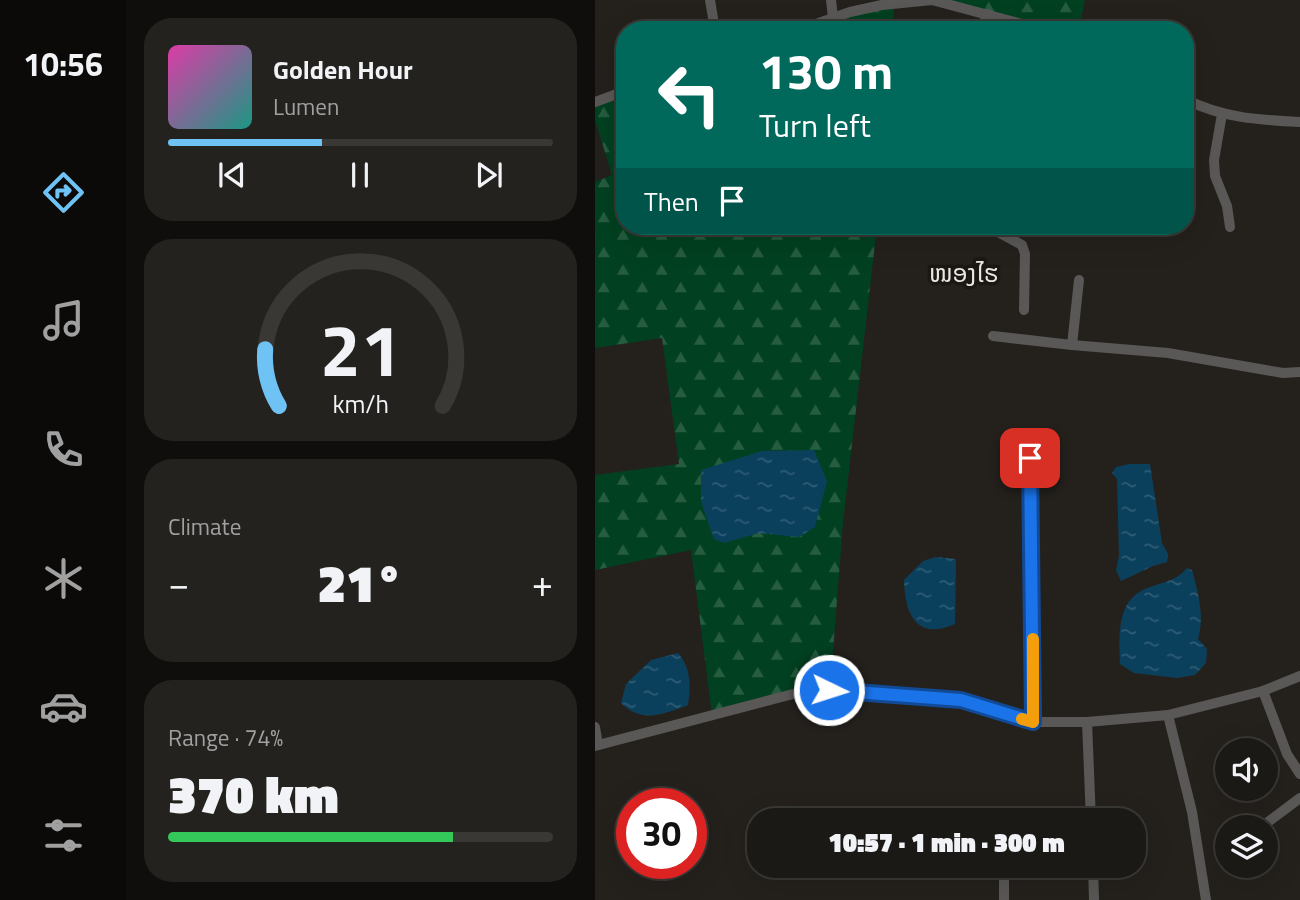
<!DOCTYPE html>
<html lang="en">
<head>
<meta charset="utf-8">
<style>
	:root { --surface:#1b1916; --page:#24221f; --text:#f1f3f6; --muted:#a0a0a1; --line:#393835; --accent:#6fc2f4 }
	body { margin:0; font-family:"Titillium Web","Noto Sans Lao",sans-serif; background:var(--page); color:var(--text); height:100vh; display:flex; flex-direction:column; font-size:26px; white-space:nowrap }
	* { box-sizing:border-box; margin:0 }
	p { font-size:23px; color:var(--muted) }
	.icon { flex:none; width:38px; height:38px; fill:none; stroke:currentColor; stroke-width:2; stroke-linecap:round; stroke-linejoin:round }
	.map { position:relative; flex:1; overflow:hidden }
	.sheet { display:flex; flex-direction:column; gap:18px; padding:18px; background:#0f0e0c; width:469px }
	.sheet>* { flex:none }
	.top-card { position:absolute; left:21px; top:21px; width:578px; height:214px; border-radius:28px; box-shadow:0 7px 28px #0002,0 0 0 2px var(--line); background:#00695c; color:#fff; overflow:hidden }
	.buttons { position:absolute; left:620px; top:738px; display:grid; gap:14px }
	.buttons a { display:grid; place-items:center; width:63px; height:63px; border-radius:50%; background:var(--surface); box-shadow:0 7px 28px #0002,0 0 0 2px var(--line); font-size:35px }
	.speed { position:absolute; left:21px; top:788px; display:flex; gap:14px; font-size:35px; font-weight:700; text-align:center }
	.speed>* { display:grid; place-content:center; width:91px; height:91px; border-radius:50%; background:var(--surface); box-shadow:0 7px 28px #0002,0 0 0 2px var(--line); line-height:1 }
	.speed .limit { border:10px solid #d22; background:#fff; color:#111 }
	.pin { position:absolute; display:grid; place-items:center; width:60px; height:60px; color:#fff; margin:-30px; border-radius:14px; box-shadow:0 4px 10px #0006 }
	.me { position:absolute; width:77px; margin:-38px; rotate:94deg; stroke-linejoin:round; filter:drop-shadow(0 0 5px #0008) }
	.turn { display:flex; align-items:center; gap:24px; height:147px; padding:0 28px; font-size:32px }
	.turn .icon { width:91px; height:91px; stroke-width:2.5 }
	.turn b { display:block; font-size:49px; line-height:60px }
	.then { display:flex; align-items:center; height:66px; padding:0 28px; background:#0003; gap:14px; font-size:26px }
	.big { font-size:52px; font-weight:800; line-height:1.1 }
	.sheet .card { flex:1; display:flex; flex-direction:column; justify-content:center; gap:10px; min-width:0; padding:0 24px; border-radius:28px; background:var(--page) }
	.sheet .dial { align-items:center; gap:0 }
	.dial svg { height:182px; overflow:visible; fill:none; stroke:var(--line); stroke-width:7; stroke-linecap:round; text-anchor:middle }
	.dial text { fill:var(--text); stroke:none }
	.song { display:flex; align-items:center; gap:21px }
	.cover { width:84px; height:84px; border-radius:10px; background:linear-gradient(135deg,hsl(320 70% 55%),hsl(170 70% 35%)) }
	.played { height:7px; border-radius:4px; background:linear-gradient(90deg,var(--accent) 40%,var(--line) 40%) }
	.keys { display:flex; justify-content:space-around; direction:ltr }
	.heat { display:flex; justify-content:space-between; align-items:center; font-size:38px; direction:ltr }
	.charge { height:10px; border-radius:5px; background:linear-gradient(90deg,#34c759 74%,var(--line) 0) }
	.trip { position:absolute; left:152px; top:808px; width:399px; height:70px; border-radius:28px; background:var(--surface); box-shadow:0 7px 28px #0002,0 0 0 2px var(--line); font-weight:800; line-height:70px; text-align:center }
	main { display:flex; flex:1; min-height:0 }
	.menu { display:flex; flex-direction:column; width:126px; justify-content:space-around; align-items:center; background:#0b0a09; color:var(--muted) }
	.menu .icon { width:49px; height:49px }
	.menu .on { color:var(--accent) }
	.menu b { font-size:32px; color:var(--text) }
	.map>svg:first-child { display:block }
	.forest { fill:url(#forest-firs) }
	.water { fill:url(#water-ripples) }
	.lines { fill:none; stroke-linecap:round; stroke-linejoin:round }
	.minor { stroke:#5a5757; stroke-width:10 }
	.route-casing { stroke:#114b97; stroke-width:18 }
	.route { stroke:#1a73e8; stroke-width:12 }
	.slow { stroke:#f59e0b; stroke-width:12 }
	.labels { text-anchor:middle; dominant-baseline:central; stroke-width:7; stroke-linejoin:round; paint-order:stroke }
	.quarter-label { font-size:24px; fill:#eae8e5; stroke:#1b1814 }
</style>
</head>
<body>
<main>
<nav class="menu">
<b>10:56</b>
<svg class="icon on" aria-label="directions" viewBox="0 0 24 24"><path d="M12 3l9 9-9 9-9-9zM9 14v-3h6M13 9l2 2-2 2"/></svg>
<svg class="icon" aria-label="music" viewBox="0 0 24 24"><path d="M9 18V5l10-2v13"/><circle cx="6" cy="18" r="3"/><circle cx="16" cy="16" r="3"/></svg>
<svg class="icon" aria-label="phone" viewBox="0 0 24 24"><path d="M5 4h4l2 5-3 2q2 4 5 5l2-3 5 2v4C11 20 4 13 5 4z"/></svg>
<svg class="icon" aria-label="climate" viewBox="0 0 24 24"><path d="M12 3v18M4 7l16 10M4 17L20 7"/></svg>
<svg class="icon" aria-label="car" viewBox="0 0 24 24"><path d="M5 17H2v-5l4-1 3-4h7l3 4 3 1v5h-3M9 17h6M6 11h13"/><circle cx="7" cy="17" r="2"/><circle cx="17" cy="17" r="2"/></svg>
<svg class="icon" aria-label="filters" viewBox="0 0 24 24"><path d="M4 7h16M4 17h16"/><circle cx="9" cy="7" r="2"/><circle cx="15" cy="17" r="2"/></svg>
</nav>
<section class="sheet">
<div class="card">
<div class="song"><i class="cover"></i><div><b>Golden Hour</b><p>Lumen</p></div></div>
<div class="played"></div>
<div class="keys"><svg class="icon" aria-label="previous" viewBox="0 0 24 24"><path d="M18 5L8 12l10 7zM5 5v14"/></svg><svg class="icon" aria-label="pause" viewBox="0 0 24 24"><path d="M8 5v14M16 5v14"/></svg><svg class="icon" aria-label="next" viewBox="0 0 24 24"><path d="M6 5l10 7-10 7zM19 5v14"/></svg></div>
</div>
<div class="card dial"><svg viewBox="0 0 100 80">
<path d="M14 69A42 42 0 1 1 86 69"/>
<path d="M14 69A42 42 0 0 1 8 44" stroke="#6fc2f4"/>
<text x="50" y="56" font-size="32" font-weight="700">21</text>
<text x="50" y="72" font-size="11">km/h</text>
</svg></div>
<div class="card"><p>Climate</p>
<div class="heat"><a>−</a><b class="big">21°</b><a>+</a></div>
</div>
<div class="card"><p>Range · 74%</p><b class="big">370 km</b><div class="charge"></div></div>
</section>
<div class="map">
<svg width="705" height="900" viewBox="0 0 705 900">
	<defs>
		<pattern id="forest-firs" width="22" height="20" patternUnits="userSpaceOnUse" patternTransform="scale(1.75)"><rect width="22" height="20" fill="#014020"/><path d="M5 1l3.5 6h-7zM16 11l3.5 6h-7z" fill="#265c40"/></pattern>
		<pattern id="water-ripples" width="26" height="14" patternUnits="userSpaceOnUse" patternTransform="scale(1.75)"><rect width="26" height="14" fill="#0b405d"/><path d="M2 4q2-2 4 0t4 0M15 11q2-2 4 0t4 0" fill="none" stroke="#2f5c74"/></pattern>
	</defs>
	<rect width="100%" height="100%" fill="#24211d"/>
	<!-- forest -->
	<g class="forest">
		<polygon points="287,0 490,0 484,30 449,30 332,4 299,5 298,30 205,30"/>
		<polygon points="30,91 30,226 282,226 248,523 235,690 117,715 96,550 0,570 0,475 84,464 67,338 0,348 0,182 17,175 0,120 0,102"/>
	</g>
	<!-- water -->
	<g class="water">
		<polygon points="219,450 232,481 220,527 204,537 164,533 129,543 119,539 106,502 106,470 167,451"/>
		<polygon points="534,464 555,464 567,543 573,554 572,562 558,566 526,581 521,570 524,556 522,479 517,473 521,467"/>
		<path d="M341,557L361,559L360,624C321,641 310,614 309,580L328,561Z"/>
		<path d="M592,568L597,570C603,592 610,617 603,639L612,649L611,663L600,675L582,678L539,673L525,664C524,632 521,596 558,586C571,582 583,579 592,568Z"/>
		<path d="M83,653C96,668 96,685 93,705C69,714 47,724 26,703L31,684L56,660Z"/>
	</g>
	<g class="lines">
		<!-- minor -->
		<g class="minor">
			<polyline points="115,0 120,30"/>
			<polyline points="236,0 238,18"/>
			<polyline points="204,30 255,12 287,5 337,0 449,30"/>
			<polyline points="385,30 393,14"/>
			<path d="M590,99C627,118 664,120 705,122"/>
			<polyline points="0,102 30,91"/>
			<polyline points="627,114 619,160 620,176 632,206 635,227"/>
			<polyline points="392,226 427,245 430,254 429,310"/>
			<polyline points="398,336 477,345 573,353 688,373 705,372"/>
			<polyline points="477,345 484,280"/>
			<polyline points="435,458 438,722"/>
			<polyline points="668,691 692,754 705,774"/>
			<polyline points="573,715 597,812 611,900"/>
			<polyline points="492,722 496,821"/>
			<polyline points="0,727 3,745"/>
			<polyline points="0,746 217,689 366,700 438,722 492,722 573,715 668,691 705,676"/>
			<polyline points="665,828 705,798"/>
			<polyline points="409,866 409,900"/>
			<polyline points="498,866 499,900"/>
		</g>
	</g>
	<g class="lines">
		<defs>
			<polyline id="route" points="234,690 366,700 438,722 435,458"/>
		</defs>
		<!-- route casing -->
		<use href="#route" class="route-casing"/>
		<!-- route -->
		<use href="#route" class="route"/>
		<!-- slow -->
		<polyline class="slow" points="427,719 438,722 438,639"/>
	</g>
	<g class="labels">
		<!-- quarter labels -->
		<g class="quarter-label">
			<text x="369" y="273">ໜອງໄຮ</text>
		</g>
	</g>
</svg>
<div class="buttons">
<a><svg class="icon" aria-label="sound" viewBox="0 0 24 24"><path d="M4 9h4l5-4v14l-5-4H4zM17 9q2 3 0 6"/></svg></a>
<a><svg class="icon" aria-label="layers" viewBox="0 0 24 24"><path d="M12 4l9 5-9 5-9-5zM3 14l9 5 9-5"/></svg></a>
</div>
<div class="speed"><div class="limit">30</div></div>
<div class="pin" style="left:435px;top:458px;background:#d93025"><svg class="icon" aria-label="arrive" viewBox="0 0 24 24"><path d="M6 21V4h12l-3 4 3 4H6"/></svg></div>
<svg class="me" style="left:234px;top:690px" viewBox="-20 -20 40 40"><circle r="17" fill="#1a73e8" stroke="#fff" stroke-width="3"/><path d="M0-11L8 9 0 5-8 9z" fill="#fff"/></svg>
<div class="trip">10:57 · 1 min · 300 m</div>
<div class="top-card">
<div class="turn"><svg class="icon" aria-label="left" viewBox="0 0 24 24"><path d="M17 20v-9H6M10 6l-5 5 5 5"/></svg><div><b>130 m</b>Turn left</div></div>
<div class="then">Then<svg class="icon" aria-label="arrive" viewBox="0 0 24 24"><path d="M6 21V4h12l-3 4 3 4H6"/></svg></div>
</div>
</div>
</main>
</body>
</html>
